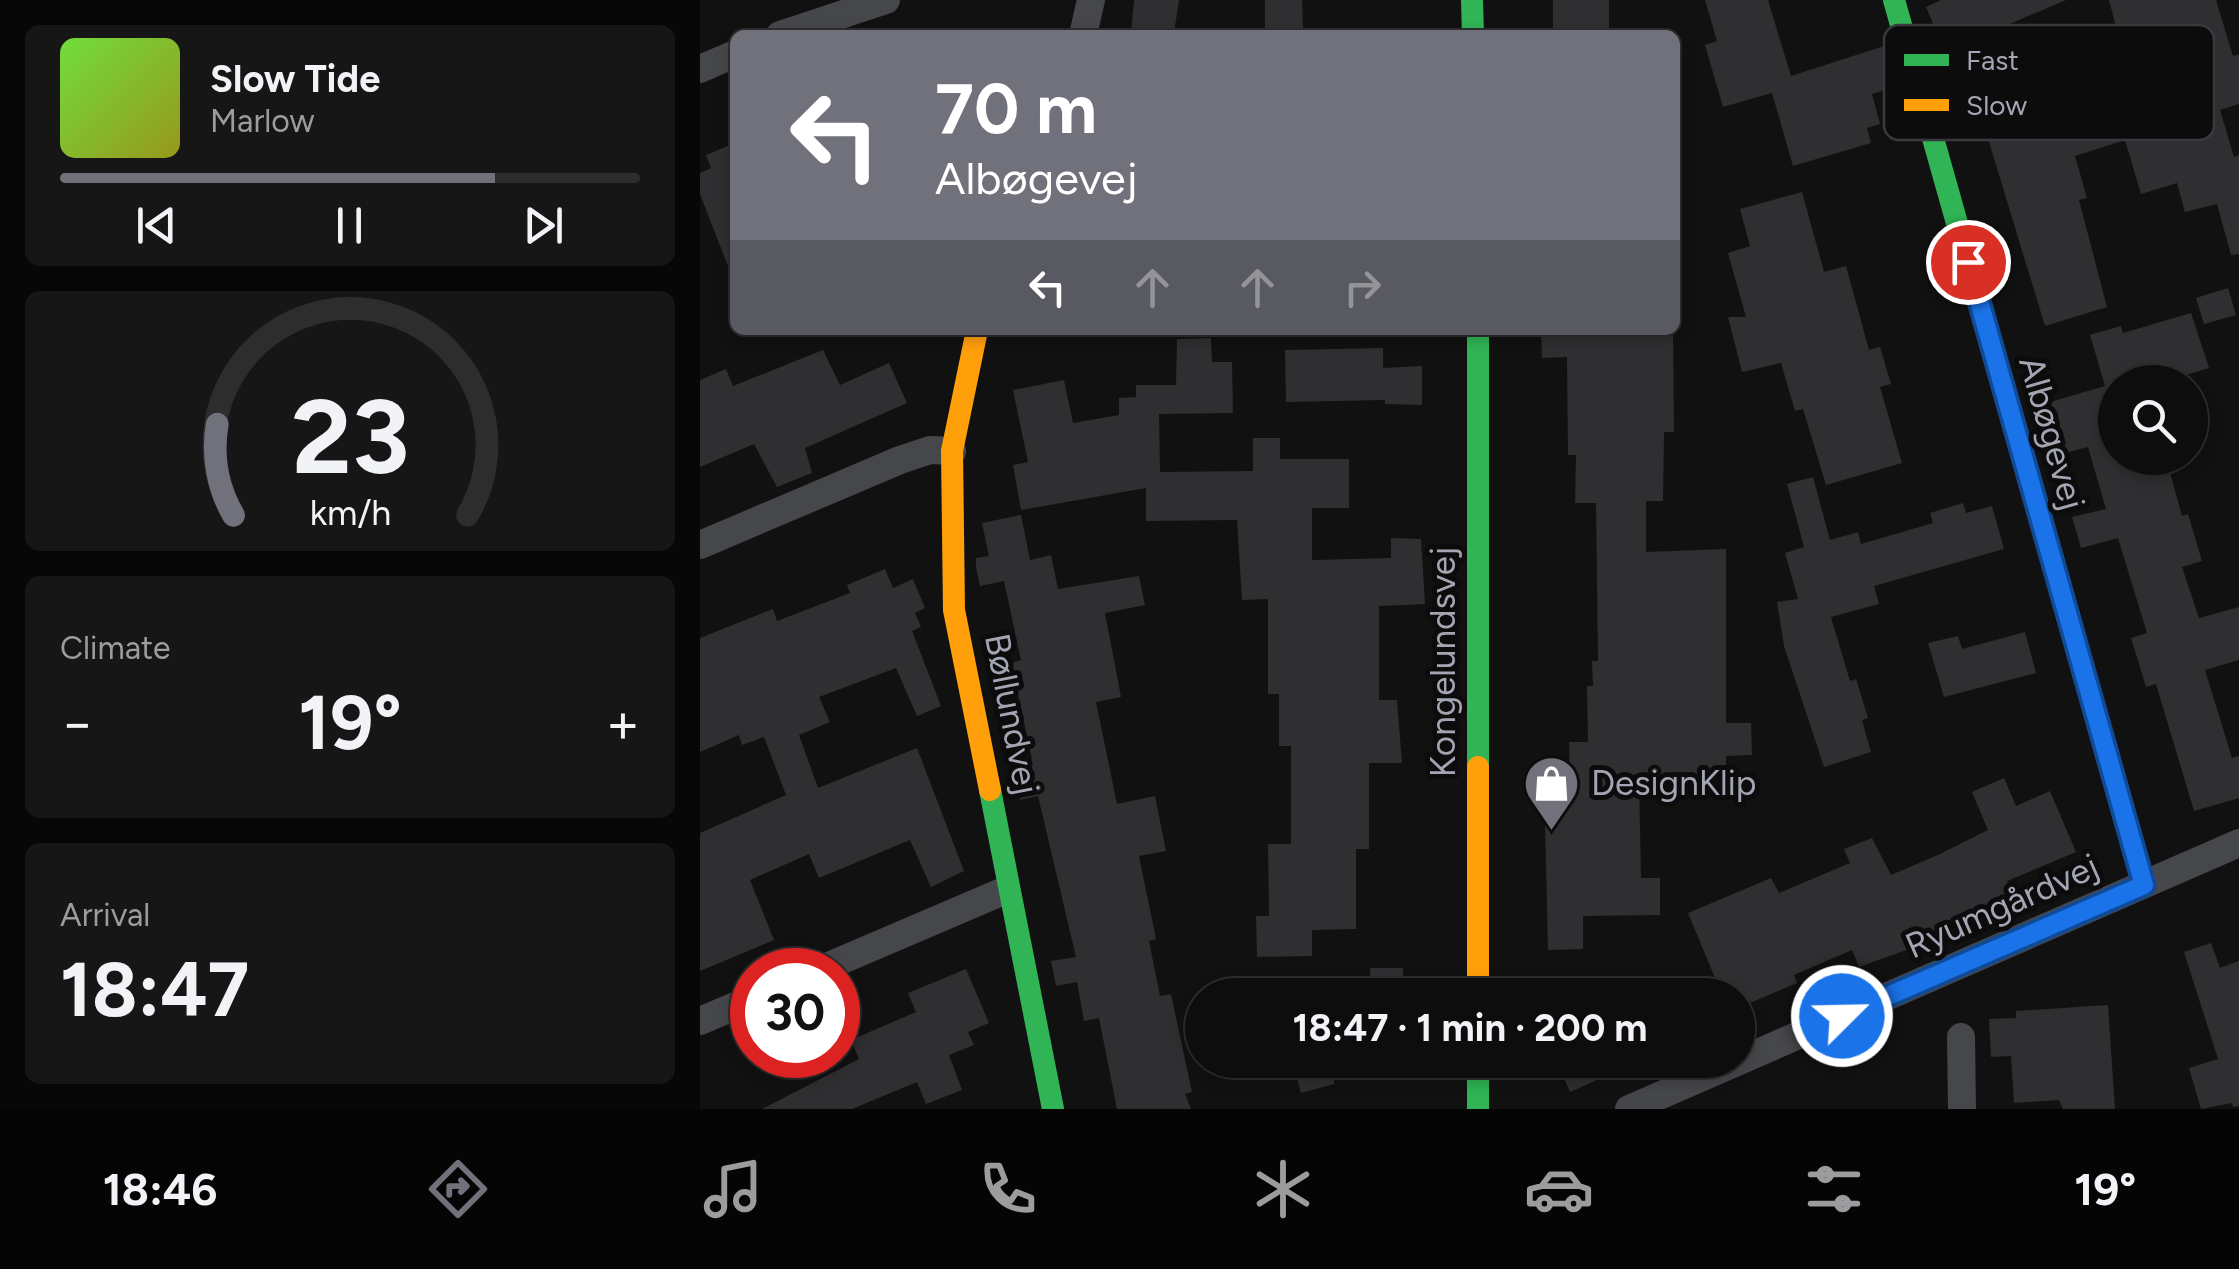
<!DOCTYPE html>
<html lang="en">
<head>
<meta charset="utf-8">
<style>
	:root { --surface:#0d0d0e; --page:#161617; --text:#f1f3f6; --muted:#9a9c9e; --line:#2d2d2e; --accent:#70717a }
	body { margin:0; font-family:Figtree,sans-serif; background:var(--page); color:var(--text); height:100vh; display:flex; flex-direction:column; font-size:38px; white-space:nowrap }
	* { box-sizing:border-box; margin:0 }
	p { font-size:32px; color:var(--muted) }
	.icon { flex:none; width:55px; height:55px; fill:none; stroke:currentColor; stroke-width:2; stroke-linecap:round; stroke-linejoin:round }
	.map { position:relative; flex:1; overflow:hidden }
	.panel { display:flex; flex-direction:column; gap:25px; padding:25px; background:#070708; width:700px }
	.panel>* { flex:none }
	.banner { position:absolute; left:30px; top:30px; width:950px; height:305px; border-radius:15px; box-shadow:0 5px 15px #0003,0 0 0 2px var(--line); background:#70717a; color:#fff; overflow:hidden }
	.fabs { position:absolute; left:1398px; top:365px; display:grid; gap:20px }
	.fabs a { display:grid; place-items:center; width:110px; height:110px; border-radius:50%; background:var(--surface); box-shadow:0 5px 15px #0003,0 0 0 2px var(--line); font-size:50px }
	.speed { position:absolute; left:30px; top:948px; display:flex; gap:20px; font-size:50px; font-weight:700; text-align:center }
	.speed>* { display:grid; place-content:center; width:130px; height:130px; border-radius:50%; background:var(--surface); box-shadow:0 5px 15px #0003,0 0 0 2px var(--line); line-height:1 }
	.speed .limit { border:15px solid #d22; background:#fff; color:#111 }
	.pin { position:absolute; display:grid; place-items:center; width:85px; height:85px; color:#fff; margin:-42px; border:5px solid #fff; border-radius:50%; box-shadow:0 2px 10px #0007 }
	.me { position:absolute; width:110px; margin:-55px; rotate:67deg; stroke-linejoin:round; filter:drop-shadow(0 0 8px #0008) }
	.turn { display:flex; align-items:center; gap:35px; height:210px; padding:0 40px; font-size:45px }
	.turn .icon { width:130px; height:130px; stroke-width:2.5 }
	.turn b { display:block; font-size:70px; line-height:85px }
	.lanes { display:flex; align-items:center; height:95px; padding:0 40px; background:#0003; justify-content:center; gap:50px; direction:ltr }
	.lanes .off { opacity:.35 }
	.big { font-size:75px; font-weight:700; line-height:1.1 }
	.panel .tile { flex:1; display:flex; flex-direction:column; justify-content:center; gap:15px; min-width:0; padding:0 35px; border-radius:15px; background:var(--page) }
	.panel .dial { align-items:center; gap:0 }
	.dial svg { height:260px; overflow:visible; fill:none; stroke:var(--line); stroke-width:7; stroke-linecap:round; text-anchor:middle }
	.dial text { fill:var(--text); stroke:none }
	.song { display:flex; align-items:center; gap:30px }
	.cover { width:120px; height:120px; border-radius:15px; background:linear-gradient(135deg,hsl(100 70% 55%),hsl(60 70% 35%)) }
	.played { height:10px; border-radius:5px; background:linear-gradient(90deg,var(--accent) 75%,var(--line) 75%) }
	.keys { display:flex; justify-content:space-around; direction:ltr }
	.heat { display:flex; justify-content:space-between; align-items:center; font-size:55px; direction:ltr }
	.trip { position:absolute; left:485px; top:978px; width:570px; height:100px; border-radius:50px; background:var(--surface); box-shadow:0 5px 15px #0003,0 0 0 2px var(--line); font-weight:700; line-height:100px; text-align:center }
	.menu { display:flex; height:160px; justify-content:space-around; align-items:center; background:#050506; color:var(--muted) }
	.menu .icon { width:70px; height:70px }
	.menu .current { color:var(--accent) }
	.menu b { font-size:45px; color:var(--text) }
	main { display:flex; flex:1; min-height:0 }
	.map>svg:first-child { display:block }
	.building { fill:#2f2f32 }
	.lines { fill:none; stroke-linecap:round; stroke-linejoin:round }
	.street { stroke:#46474a; stroke-width:28 }
	.fast { stroke:#30b455; stroke-width:22 }
	.slow { stroke:#ff9f0a; stroke-width:22 }
	.route-casing { stroke:#114b97; stroke-width:25 }
	.route { stroke:#1a73e8; stroke-width:18 }
	.labels { text-anchor:middle; dominant-baseline:central; stroke-width:10; stroke-linejoin:round; paint-order:stroke }
	.street-label { font-size:35px; fill:#a3a5b2; stroke:#0c0c0d }
	.poi-label { font-size:35px; fill:#a3a5b2; stroke:#0c0c0d; text-anchor:start }
	.key { fill:#0c0c0d; stroke:#393a3f; stroke-width:2.5 }
	.key-label { font-size:28px; fill:#a3a5b2 }
</style>
</head>
<body>
<main>
<section class="panel">
<div class="tile">
<div class="song"><i class="cover"></i><div><b>Slow Tide</b><p>Marlow</p></div></div>
<div class="played"></div>
<div class="keys"><svg class="icon" aria-label="previous" viewBox="0 0 24 24"><path d="M18 5L8 12l10 7zM5 5v14"/></svg><svg class="icon" aria-label="pause" viewBox="0 0 24 24"><path d="M8 5v14M16 5v14"/></svg><svg class="icon" aria-label="next" viewBox="0 0 24 24"><path d="M6 5l10 7-10 7zM19 5v14"/></svg></div>
</div>
<div class="tile dial"><svg viewBox="0 0 100 80">
<path d="M14 69A42 42 0 1 1 86 69"/>
<path d="M14 69A42 42 0 0 1 9 41" stroke="#70717a"/>
<text x="50" y="56" font-size="32" font-weight="700">23</text>
<text x="50" y="72" font-size="11">km/h</text>
</svg></div>
<div class="tile"><p>Climate</p>
<div class="heat"><a>−</a><b class="big">19°</b><a>+</a></div>
</div>
<div class="tile"><p>Arrival</p><b class="big">18:47</b></div>
</section>
<div class="map">
<svg width="1539" height="1109" viewBox="0 0 1539 1109">
	<rect width="100%" height="100%" fill="#111112"/>
	<!-- building -->
	<g class="building">
		<polygon points="434,0 479,0 474,33 431,32"/>
		<polygon points="565,0 602,0 603,31 565,31"/>
		<polygon points="853,0 909,0 909,30 853,31"/>
		<polygon points="1005,0 1068,0 1091,76 1184,46 1195,87 1172,94 1180,124 1167,128 1171,143 1093,166 1072,93 1023,107 1005,45 1017,41"/>
		<polygon points="1241,0 1366,0 1300,28 1322,105 1418,84 1415,75 1428,72 1409,0 1516,0 1533,56 1539,54 1539,104 1520,110 1534,157 1539,155 1539,254 1531,255 1517,204 1485,212 1477,183 1441,194 1425,140 1375,156 1387,198 1379,200 1407,307 1345,326 1254,27 1237,33 1226,7"/>
		<polygon points="35,143 35,278 33,279 0,194 0,173 11,168 6,155"/>
		<polygon points="1102,192 1124,272 1146,266 1169,350 1180,347 1191,384 1180,387 1202,463 1126,485 1103,409 1095,411 1081,363 1042,372 1028,317 1046,317 1028,253 1050,246 1040,209"/>
		<polygon points="1528,288 1536,315 1504,324 1496,298"/>
		<polygon points="1491,313 1509,368 1469,380 1467,372 1415,382 1415,458 1466,458 1482,516 1488,514 1502,561 1482,567 1499,618 1539,607 1539,660 1505,670 1532,758 1539,756 1539,798 1494,811 1456,684 1446,687 1431,638 1447,633 1418,538 1381,548 1372,517 1406,509 1388,447 1354,456 1343,404 1405,386 1390,335 1421,326 1423,333"/>
		<polygon points="841,330 973,330 974,432 964,432 963,501 946,501 946,552 1026,549 1026,723 1051,723 1052,755 1026,756 1026,779 939,780 941,878 960,878 960,915 883,916 883,949 848,950 844,778 870,778 869,742 888,742 887,686 893,686 892,661 898,661 896,503 875,503 876,455 868,455 867,357 842,358"/>
		<polygon points="511,338 512,362 532,362 533,413 459,414 460,472 553,471 553,438 580,438 580,459 649,459 649,508 612,508 612,560 691,558 691,538 721,539 725,604 679,606 679,700 697,700 702,763 669,763 669,849 656,849 656,929 612,930 612,956 557,957 556,916 569,916 568,844 591,844 591,746 579,746 579,694 568,694 568,599 542,600 537,520 446,521 446,488 321,510 313,465 328,462 313,390 364,380 373,423 419,415 419,398 436,397 436,385 476,385 477,339"/>
		<polygon points="683,348 683,368 722,366 722,405 685,404 685,400 586,402 585,350"/>
		<polygon points="123,350 140,385 189,363 207,403 105,448 112,473 77,487 54,444 0,467 0,380 26,369 33,386"/>
		<polygon points="1113,477 1130,540 1158,532 1161,544 1233,523 1230,513 1263,503 1266,513 1292,506 1304,549 1174,586 1179,604 1131,617 1150,681 1156,679 1168,718 1162,720 1171,752 1124,767 1084,646 1077,602 1098,599 1085,553 1104,547 1087,484"/>
		<polygon points="321,515 330,560 351,555 358,589 439,576 445,605 405,613 421,697 396,702 417,804 455,796 466,851 439,856 456,939 449,941 460,996 471,994 492,1092 485,1094 491,1109 417,1109 399,1018 384,1021 377,982 356,986 351,961 376,957 338,796 320,800 312,763 332,759 311,663 321,660 304,581 280,586 276,568 276,558 289,556 282,523"/>
		<polygon points="185,569 193,588 213,579 225,608 215,613 221,627 212,631 241,706 217,716 196,668 119,697 130,722 99,735 118,788 217,748 264,871 231,887 210,840 119,878 109,854 50,880 74,940 0,971 0,833 86,795 64,737 42,745 39,735 0,752 0,638 73,609 77,621 150,593 147,585"/>
		<polygon points="1325,632 1336,673 1244,697 1228,643 1258,636 1262,649"/>
		<polygon points="1304,778 1316,806 1350,791 1376,852 1307,881 1313,894 1248,921 1253,933 1159,967 1152,950 1094,975 1097,983 1038,1008 1038,995 1022,995 988,913 1071,878 1079,893 1150,863 1144,849 1172,838 1191,875 1240,854 1288,830 1272,792"/>
		<polygon points="1511,943 1520,968 1539,961 1539,1106 1533,1107 1532,1103 1501,1109 1489,1068 1518,1059 1484,952"/>
		<polygon points="670,968 703,968 704,995 671,995"/>
		<polygon points="266,969 289,1023 268,1032 274,1045 249,1055 262,1090 226,1104 217,1082 152,1109 62,1109 159,1059 151,1040 216,1012 208,993"/>
		<polygon points="1408,1005 1415,1109 1363,1109 1359,1100 1314,1103 1311,1056 1291,1057 1289,1019 1316,1018 1316,1011"/>
		<polygon points="592,1060 634,1061 634,1084 601,1093"/>
		<polygon points="856,1060 942,1060 870,1092"/>
	</g>
	<g class="lines">
		<!-- street -->
		<g class="street">
			<polyline points="80,35 186,0"/>
			<polyline points="383,35 391,0"/>
			<polyline points="0,69 35,54"/>
			<polyline points="0,545 200,460 230,450 252,451"/>
			<polyline points="119,970 306,890"/>
			<polyline points="0,1021 52,999"/>
			<polyline points="1261,1037 1262,1109"/>
			<polyline points="929,1109 1539,843"/>
		</g>
		<!-- fast -->
		<g class="fast">
			<polyline points="772,0 773,35"/>
			<polyline points="1194,0 1336,503"/>
			<polyline points="778,330 778,767"/>
			<polyline points="290,790 353,1109"/>
			<polyline points="778,1060 778,1109"/>
		</g>
		<!-- slow -->
		<g class="slow">
			<polyline points="277,330 252,451 254,610 290,790"/>
			<polyline points="1336,503 1444,885"/>
			<polyline points="778,767 778,995"/>
		</g>
	</g>
	<g class="lines">
		<defs>
			<polyline id="route" points="1142,1016 1444,885 1268,262"/>
		</defs>
		<!-- route casing -->
		<use href="#route" class="route-casing"/>
		<!-- route -->
		<use href="#route" class="route"/>
	</g>
	<!-- icons -->
	<defs>
		<symbol id="shop-pin" viewBox="-11 -11 22 30"><path d="M0 17L-7.5 6A9.5 9.5 0 1 1 7.5 6Z" fill="#70717a" stroke="#0c0c0d"/><path d="M-5-2.5h2.3a2.7 3.5 0 0 1 5.4 0H5L5.5 6h-11ZM-1.5-2.5h3a1.5 2.3 0 0 0-3 0Z" fill="#fff"/></symbol>
	</defs>
	<g fill-rule="evenodd">
		<use href="#shop-pin" x="820" y="752" width="63" height="86"/>
	</g>
	<g class="labels">
		<!-- street labels -->
		<g class="street-label">
			<text transform="translate(1352 433) rotate(74)">Albøgevej</text>
			<text transform="translate(743 662) rotate(-90)">Kongelundsvej</text>
			<text transform="translate(312 714) rotate(79)">Bøllundvej</text>
			<text transform="translate(1302 906) rotate(-24)">Ryumgårdvej</text>
		</g>
		<!-- poi labels -->
		<g class="poi-label">
			<text x="891" y="783">DesignKlip</text>
		</g>
	</g>
	<!-- legend -->
	<rect x="1184" y="25" width="330" height="115" rx="15" class="key"/>
	<rect x="1204" y="54" width="45" height="12" fill="#30b455"/>
	<rect x="1204" y="99" width="45" height="12" fill="#ff9f0a"/>
	<g class="key-label">
		<text x="1266" y="70">Fast</text>
		<text x="1266" y="115">Slow</text>
	</g>
</svg>
<div class="fabs">
<a><svg class="icon" aria-label="search" viewBox="0 0 24 24"><circle cx="10" cy="10" r="6"/><path d="M15 15l6 6"/></svg></a>
</div>
<div class="speed"><div class="limit">30</div></div>
<div class="pin" style="left:1268px;top:262px;background:#d93025"><svg class="icon" aria-label="arrive" viewBox="0 0 24 24"><path d="M6 21V4h12l-3 4 3 4H6"/></svg></div>
<svg class="me" style="left:1142px;top:1016px" viewBox="-20 -20 40 40"><circle r="17" fill="#1a73e8" stroke="#fff" stroke-width="3"/><path d="M0-11L8 9 0 5-8 9z" fill="#fff"/></svg>
<div class="trip">18:47 · 1 min · 200 m</div>
<div class="banner">
<div class="turn"><svg class="icon" aria-label="left" viewBox="0 0 24 24"><path d="M17 20v-9H6M10 6l-5 5 5 5"/></svg><div><b>70 m</b>Albøgevej</div></div>
<div class="lanes"><svg class="icon" aria-label="left" viewBox="0 0 24 24"><path d="M17 20v-9H6M10 6l-5 5 5 5"/></svg><svg class="icon off" aria-label="ahead" viewBox="0 0 24 24"><path d="M12 20V5M6 11l6-6 6 6"/></svg><svg class="icon off" aria-label="ahead" viewBox="0 0 24 24"><path d="M12 20V5M6 11l6-6 6 6"/></svg><svg class="icon off" aria-label="right" viewBox="0 0 24 24"><path d="M7 20v-9h11M14 6l5 5-5 5"/></svg></div>
</div>
</div>
</main>
<nav class="menu">
<b>18:46</b>
<svg class="icon current" aria-label="directions" viewBox="0 0 24 24"><path d="M12 3l9 9-9 9-9-9zM9 14v-3h6M13 9l2 2-2 2"/></svg>
<svg class="icon" aria-label="music" viewBox="0 0 24 24"><path d="M9 18V5l10-2v13"/><circle cx="6" cy="18" r="3"/><circle cx="16" cy="16" r="3"/></svg>
<svg class="icon" aria-label="phone" viewBox="0 0 24 24"><path d="M5 4h4l2 5-3 2q2 4 5 5l2-3 5 2v4C11 20 4 13 5 4z"/></svg>
<svg class="icon" aria-label="climate" viewBox="0 0 24 24"><path d="M12 3v18M4 7l16 10M4 17L20 7"/></svg>
<svg class="icon" aria-label="car" viewBox="0 0 24 24"><path d="M5 17H2v-5l4-1 3-4h7l3 4 3 1v5h-3M9 17h6M6 11h13"/><circle cx="7" cy="17" r="2"/><circle cx="17" cy="17" r="2"/></svg>
<svg class="icon" aria-label="filters" viewBox="0 0 24 24"><path d="M4 7h16M4 17h16"/><circle cx="9" cy="7" r="2"/><circle cx="15" cy="17" r="2"/></svg>
<b>19°</b>
</nav>
</body>
</html>
